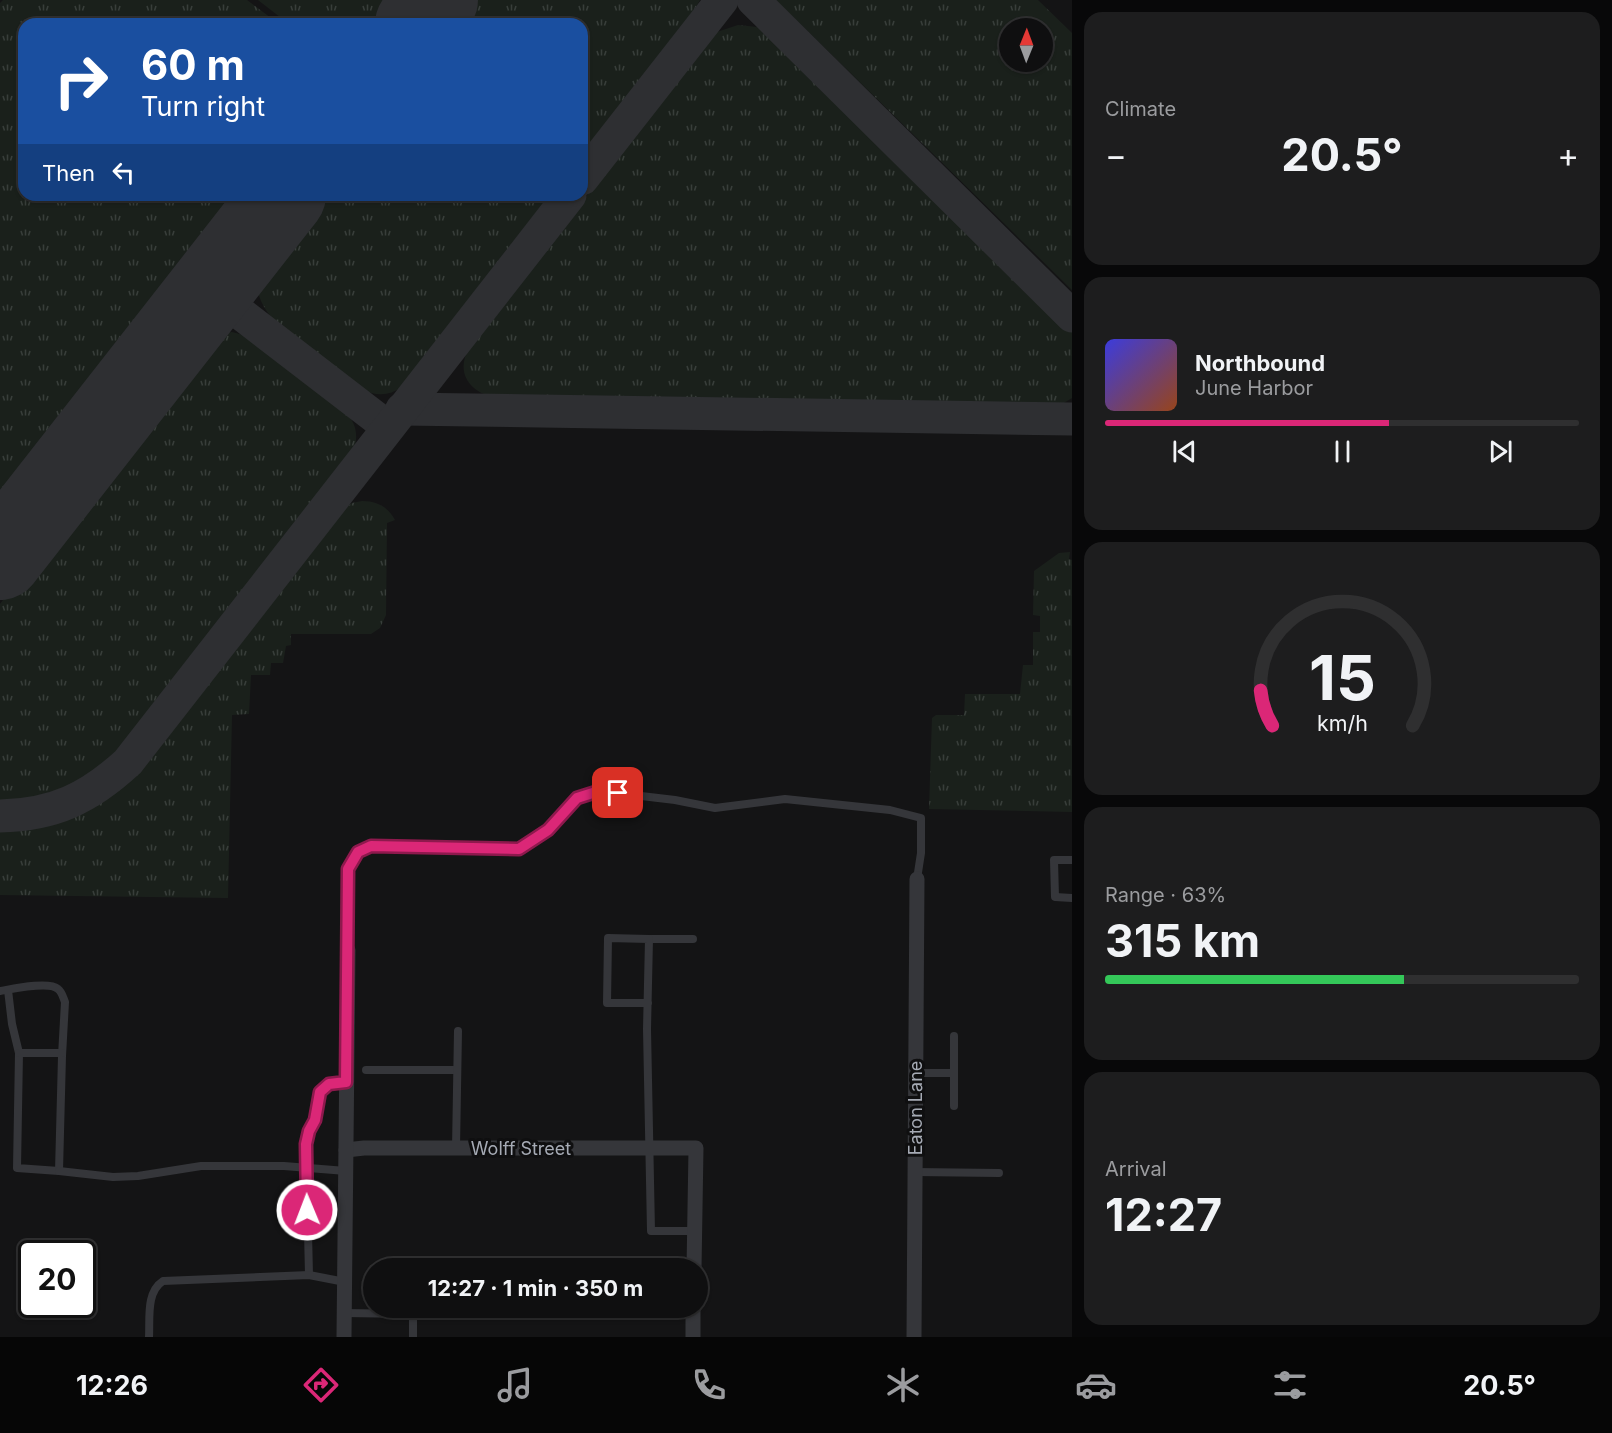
<!DOCTYPE html>
<html lang="en">
<head>
<meta charset="utf-8">
<style>
	:root { --surface:#0f0f10; --page:#1d1d1e; --text:#f1f3f6; --muted:#9b9c9f; --line:#2f2f30; --accent:#db2777 }
	body { margin:0; font-family:Inter,sans-serif; background:var(--page); color:var(--text); height:100vh; display:flex; flex-direction:column; font-size:22px; white-space:nowrap }
	* { box-sizing:border-box; margin:0 }
	p { font-size:20px; color:var(--muted) }
	.icon { flex:none; width:33px; height:33px; fill:none; stroke:currentColor; stroke-width:2; stroke-linecap:round; stroke-linejoin:round }
	.map { position:relative; flex:1; overflow:hidden }
	.details { display:flex; flex-direction:column; gap:12px; padding:12px; background:#080809; width:540px }
	.details>* { flex:none }
	.banner { position:absolute; left:18px; top:18px; width:570px; height:183px; border-radius:18px; box-shadow:0 2px 4px #0004,0 0 0 2px var(--line); background:#1a4fa0; color:#fff; overflow:hidden }
	.needle { width:39px; rotate:1deg }
	.controls { position:absolute; left:999px; top:18px; display:grid; gap:12px }
	.controls a { display:grid; place-items:center; width:54px; height:54px; border-radius:50%; background:var(--surface); box-shadow:0 2px 4px #0004,0 0 0 2px var(--line); font-size:30px }
	.speed { position:absolute; left:18px; top:1240px; display:flex; gap:12px; font-size:30px; font-weight:700; text-align:center }
	.speed>* { display:grid; place-content:center; width:78px; height:78px; border-radius:50%; background:var(--surface); box-shadow:0 2px 4px #0004,0 0 0 2px var(--line); line-height:1 }
	.speed .limit { border:3px solid #111; border-radius:9px; background:#fff; color:#111 }
	.pin { position:absolute; display:grid; place-items:center; width:51px; height:51px; color:#fff; margin:-26px; border-radius:12px; box-shadow:0 3px 9px #0006 }
	.me { position:absolute; width:66px; margin:-33px; rotate:359deg; stroke-linejoin:round; filter:drop-shadow(0 0 4px #0008) }
	.turn { display:flex; align-items:center; gap:21px; height:126px; padding:0 24px; font-size:27px }
	.turn .icon { width:78px; height:78px; stroke-width:2.5 }
	.turn b { display:block; font-size:42px; line-height:51px }
	.then { display:flex; align-items:center; height:57px; padding:0 24px; background:#0003; gap:12px; font-size:22px }
	.big { font-size:45px; font-weight:700; line-height:1.1 }
	.details .card { flex:1; display:flex; flex-direction:column; justify-content:center; gap:9px; min-width:0; padding:0 21px; border-radius:18px; background:var(--page) }
	.details .dial { align-items:center; gap:0 }
	.dial svg { height:156px; overflow:visible; fill:none; stroke:var(--line); stroke-width:7; stroke-linecap:round; text-anchor:middle }
	.dial text { fill:var(--text); stroke:none }
	.song { display:flex; align-items:center; gap:18px }
	.cover { width:72px; height:72px; border-radius:9px; background:linear-gradient(135deg,hsl(240 70% 55%),hsl(20 70% 35%)) }
	.played { height:6px; border-radius:3px; background:linear-gradient(90deg,var(--accent) 60%,var(--line) 60%) }
	.keys { display:flex; justify-content:space-around; direction:ltr }
	.heat { display:flex; justify-content:space-between; align-items:center; font-size:33px; direction:ltr }
	.charge { height:9px; border-radius:4px; background:linear-gradient(90deg,#34c759 63%,var(--line) 0) }
	.trip { position:absolute; left:363px; top:1258px; width:345px; height:60px; border-radius:30px; background:var(--surface); box-shadow:0 2px 4px #0004,0 0 0 2px var(--line); font-weight:700; line-height:60px; text-align:center }
	.tab-bar { display:flex; height:96px; justify-content:space-around; align-items:center; background:#060606; color:var(--muted) }
	.tab-bar .icon { width:42px; height:42px }
	.tab-bar .on { color:var(--accent) }
	.tab-bar b { font-size:27px; color:var(--text) }
	main { display:flex; flex:1; min-height:0 }
	.map>svg:first-child { display:block }
	.grass { fill:url(#grass-tufts); fill-rule:evenodd }
	.lines { fill:none; stroke-linecap:round; stroke-linejoin:round }
	.taxiway { stroke:#2e2f32; stroke-width:33 }
	.runway { stroke:#2e2f32; stroke-width:84 }
	.lane { stroke:#35363a; stroke-width:8 }
	.street { stroke:#35363a; stroke-width:15 }
	.route-casing { stroke:#8e194d; stroke-width:15 }
	.route { stroke:#db2777; stroke-width:10 }
	.labels { text-anchor:middle; dominant-baseline:central; stroke-width:6; stroke-linejoin:round; paint-order:stroke }
	.street-label { font-size:18px; fill:#a6abb5; stroke:#0f0f10 }
</style>
</head>
<body>
<main>
<div class="map">
<svg width="1072" height="1337" viewBox="0 0 1072 1337">
	<defs>
		<pattern id="grass-tufts" width="24" height="20" patternUnits="userSpaceOnUse" patternTransform="scale(1.5)"><rect width="24" height="20" fill="#1a201b"/><path d="M3 7l-1-3M5 7V3M7 7l1-3M15 17l-1-3M17 17v-4M19 17l1-3" fill="none" stroke="#383e3a"/></pattern>
	</defs>
	<rect width="100%" height="100%" fill="#141415"/>
	<!-- grass -->
	<g class="grass">
		<polygon points="3,0 247,0 279,24 24,24 24,195 246,195 0,511 0,3"/>
		<polygon points="258,0 398,0 380,24 289,24"/>
		<polygon points="470,0 700,0 691,15 582,156 582,24 451,24"/>
		<path d="M776,0H1038L1072,33V290ZM1010,28H1042V62H1010Z"/>
		<path d="M738,25L757,27L770,35L1072,330V398L1052,410L497,398C470,393 454,373 470,346L707,41L717,32Z"/>
		<path d="M318,195H551L402,387C390,395 378,397 364,390L272,318C262,306 254,290 258,274C262,261 307,209 318,195Z"/>
		<path d="M232,332L251,337L344,410C355,422 358,431 355,447L114,755C82,784 44,802 0,803V604L206,340L223,333Z"/>
		<path d="M362,501C377,501 388,507 395,520L387,523L386,615L380,628L371,634H291V645L286,646L283,663H271L270,675H251L249,714L232,715L228,898L0,895V831C58,831 96,810 138,772L342,510L352,503Z"/>
		<polygon points="1070,552 1069,559 1072,560 1072,812 929,809 932,718 936,715 964,715 965,694 1020,694 1023,665 1033,665 1033,632 1040,632 1040,616 1033,615 1034,571 1059,553"/>
	</g>
	<g class="lines">
		<!-- taxiway -->
		<g class="taxiway">
			<polyline points="753,0 1072,316"/>
			<polyline points="582,179 722,0"/>
			<polyline points="210,290 388,427"/>
			<polyline points="402,409 1072,419"/>
			<path d="M0,816C54,815 89,798 128,762L570,195"/>
		</g>
		<!-- runway -->
		<g class="runway">
			<polyline points="417,24 436,0"/>
			<polyline points="0,558 284,195"/>
		</g>
		<!-- lane -->
		<g class="lane">
			<polyline points="1072,860 1054,860 1055,897 1072,898"/>
			<polyline points="649,939 693,939"/>
			<polyline points="348,950 348,869 358,852 371,846 519,849 548,830 577,798 599,791 675,800 715,808 785,799 890,810 921,818 921,853 917,879"/>
			<path d="M0,991C12,989 49,981 58,989C62,992 63,997 65,1002L62,1056L59,1171L17,1168L19,1053L12,1024L8,990"/>
			<polyline points="648,1003 607,1003 608,938 649,939 647,1029 651,1231 694,1231"/>
			<polyline points="19,1053 62,1053"/>
			<polyline points="366,1070 457,1070"/>
			<polyline points="916,1073 954,1073"/>
			<polyline points="954,1106 954,1036"/>
			<polyline points="456,1148 458,1031"/>
			<polyline points="59,1171 113,1177 138,1176 201,1166 284,1166 346,1171"/>
			<polyline points="915,1172 999,1173"/>
			<polyline points="309,1275 306,1144 315,1120 320,1092 329,1084 347,1081"/>
			<polyline points="344,1313 413,1314 413,1337"/>
			<path d="M149,1337C150,1318 146,1292 163,1281L309,1275L345,1282"/>
		</g>
		<!-- street -->
		<g class="street">
			<polyline points="346,1150 364,1148 696,1148 694,1269"/>
			<polyline points="344,1337 348,950"/>
			<polyline points="693,1337 693,1308"/>
			<polyline points="914,1337 917,879"/>
		</g>
	</g>
	<g class="lines">
		<defs>
			<polyline id="route" points="307,1210 306,1144 309,1131 315,1120 320,1092 329,1084 346,1082 348,869 358,852 371,846 519,849 548,830 577,798 599,791 618,793"/>
		</defs>
		<!-- route casing -->
		<use href="#route" class="route-casing"/>
		<!-- route -->
		<use href="#route" class="route"/>
	</g>
	<g class="labels">
		<!-- street labels -->
		<g class="street-label">
			<text transform="translate(915 1108) rotate(-90)">Eaton Lane</text>
			<text x="521" y="1148">Wolff Street</text>
		</g>
	</g>
</svg>
<div class="controls">
<a><svg class="needle" viewBox="-14 -14 28 28"><path d="M0-13l5 13h-10z" fill="#e53935"/><path d="M0 13l5-13h-10z" fill="#9b9c9f"/></svg></a>
</div>
<div class="speed"><div class="limit">20</div></div>
<div class="pin" style="left:618px;top:793px;background:#d93025"><svg class="icon" aria-label="arrive" viewBox="0 0 24 24"><path d="M6 21V4h12l-3 4 3 4H6"/></svg></div>
<svg class="me" style="left:307px;top:1210px" viewBox="-20 -20 40 40"><circle r="17" fill="#db2777" stroke="#fff" stroke-width="3"/><path d="M0-11L8 9 0 5-8 9z" fill="#fff"/></svg>
<div class="trip">12:27 · 1 min · 350 m</div>
<div class="banner">
<div class="turn"><svg class="icon" aria-label="right" viewBox="0 0 24 24"><path d="M7 20v-9h11M14 6l5 5-5 5"/></svg><div><b>60 m</b>Turn right</div></div>
<div class="then">Then<svg class="icon" aria-label="left" viewBox="0 0 24 24"><path d="M17 20v-9H6M10 6l-5 5 5 5"/></svg></div>
</div>
</div>
<section class="details">
<div class="card"><p>Climate</p>
<div class="heat"><a>−</a><b class="big">20.5°</b><a>+</a></div>
</div>
<div class="card">
<div class="song"><i class="cover"></i><div><b>Northbound</b><p>June Harbor</p></div></div>
<div class="played"></div>
<div class="keys"><svg class="icon" aria-label="previous" viewBox="0 0 24 24"><path d="M18 5L8 12l10 7zM5 5v14"/></svg><svg class="icon" aria-label="pause" viewBox="0 0 24 24"><path d="M8 5v14M16 5v14"/></svg><svg class="icon" aria-label="next" viewBox="0 0 24 24"><path d="M6 5l10 7-10 7zM19 5v14"/></svg></div>
</div>
<div class="card dial"><svg viewBox="0 0 100 80">
<path d="M14 69A42 42 0 1 1 86 69"/>
<path d="M14 69A42 42 0 0 1 8 51" stroke="#db2777"/>
<text x="50" y="56" font-size="32" font-weight="700">15</text>
<text x="50" y="72" font-size="11">km/h</text>
</svg></div>
<div class="card"><p>Range · 63%</p><b class="big">315 km</b><div class="charge"></div></div>
<div class="card"><p>Arrival</p><b class="big">12:27</b></div>
</section>
</main>
<nav class="tab-bar">
<b>12:26</b>
<svg class="icon on" aria-label="directions" viewBox="0 0 24 24"><path d="M12 3l9 9-9 9-9-9zM9 14v-3h6M13 9l2 2-2 2"/></svg>
<svg class="icon" aria-label="music" viewBox="0 0 24 24"><path d="M9 18V5l10-2v13"/><circle cx="6" cy="18" r="3"/><circle cx="16" cy="16" r="3"/></svg>
<svg class="icon" aria-label="phone" viewBox="0 0 24 24"><path d="M5 4h4l2 5-3 2q2 4 5 5l2-3 5 2v4C11 20 4 13 5 4z"/></svg>
<svg class="icon" aria-label="climate" viewBox="0 0 24 24"><path d="M12 3v18M4 7l16 10M4 17L20 7"/></svg>
<svg class="icon" aria-label="car" viewBox="0 0 24 24"><path d="M5 17H2v-5l4-1 3-4h7l3 4 3 1v5h-3M9 17h6M6 11h13"/><circle cx="7" cy="17" r="2"/><circle cx="17" cy="17" r="2"/></svg>
<svg class="icon" aria-label="filters" viewBox="0 0 24 24"><path d="M4 7h16M4 17h16"/><circle cx="9" cy="7" r="2"/><circle cx="15" cy="17" r="2"/></svg>
<b>20.5°</b>
</nav>
</body>
</html>
